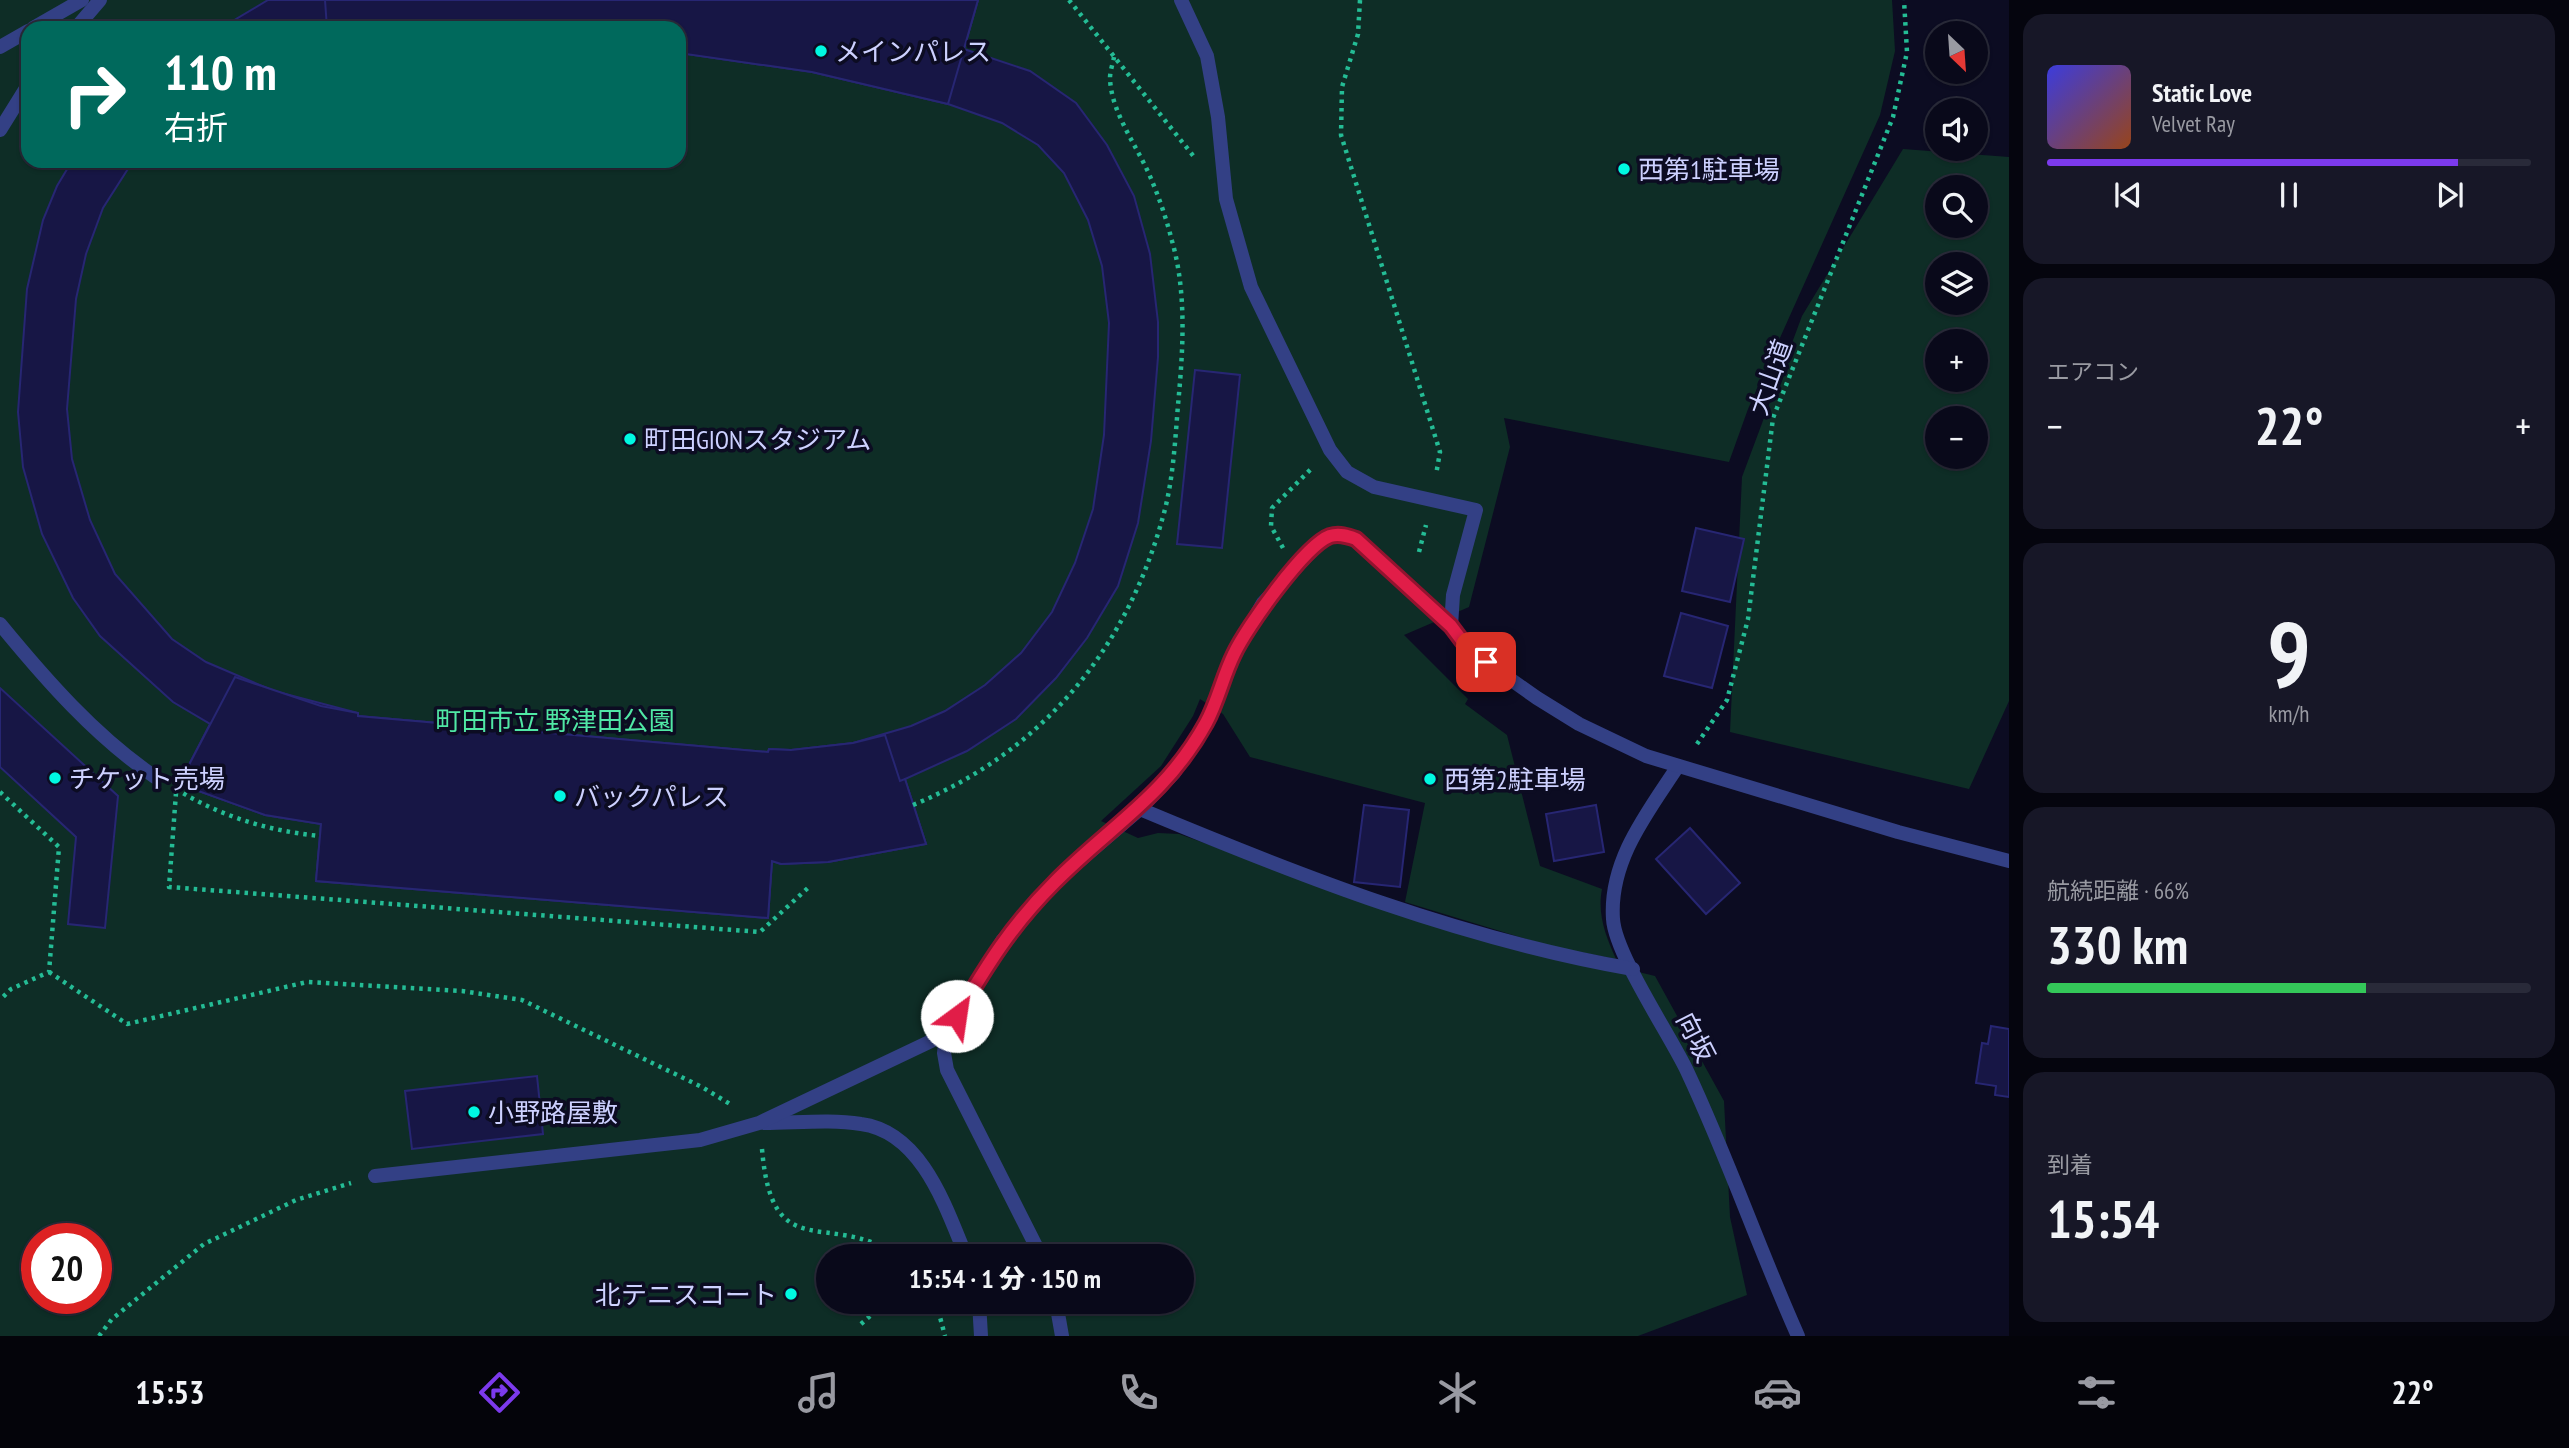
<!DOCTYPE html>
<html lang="ja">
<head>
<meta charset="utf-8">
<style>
	:root { --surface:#09091a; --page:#171727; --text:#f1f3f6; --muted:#999aa2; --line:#292a39; --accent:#7c3aed }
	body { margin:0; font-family:"PT Sans Narrow","Noto Sans JP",sans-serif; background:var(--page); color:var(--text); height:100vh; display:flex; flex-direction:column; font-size:26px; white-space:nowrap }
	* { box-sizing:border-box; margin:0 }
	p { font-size:23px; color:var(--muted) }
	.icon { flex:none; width:38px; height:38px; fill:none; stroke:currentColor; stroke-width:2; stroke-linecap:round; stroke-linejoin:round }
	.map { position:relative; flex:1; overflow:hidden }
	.panel { display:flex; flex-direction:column; gap:14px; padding:14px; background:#05050e; width:560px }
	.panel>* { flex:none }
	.top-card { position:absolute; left:21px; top:21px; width:665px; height:147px; border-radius:21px; box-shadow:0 2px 5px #0004,0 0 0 2px var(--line); background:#00695c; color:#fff; overflow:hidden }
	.needle { width:46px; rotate:155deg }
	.tools { position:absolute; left:1925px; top:21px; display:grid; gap:14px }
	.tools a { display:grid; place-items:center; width:63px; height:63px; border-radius:50%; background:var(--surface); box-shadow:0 2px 5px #0004,0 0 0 2px var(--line); font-size:35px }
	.speed { position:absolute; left:21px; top:1223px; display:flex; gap:14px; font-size:35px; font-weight:700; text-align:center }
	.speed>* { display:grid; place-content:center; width:91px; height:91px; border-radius:50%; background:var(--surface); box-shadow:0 2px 5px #0004,0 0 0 2px var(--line); line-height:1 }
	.speed .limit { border:10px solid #d22; background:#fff; color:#111 }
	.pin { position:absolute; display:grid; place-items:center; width:60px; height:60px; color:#fff; margin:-30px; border-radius:14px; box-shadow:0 4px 10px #0006 }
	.me { position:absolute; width:77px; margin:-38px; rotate:31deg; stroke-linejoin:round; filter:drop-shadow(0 0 5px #0008) }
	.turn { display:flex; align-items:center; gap:24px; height:147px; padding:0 28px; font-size:32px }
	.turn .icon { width:91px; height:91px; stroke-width:2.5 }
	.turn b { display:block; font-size:49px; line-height:60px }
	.big { font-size:52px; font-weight:800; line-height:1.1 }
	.panel .card { flex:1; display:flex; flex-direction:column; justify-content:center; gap:10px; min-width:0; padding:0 24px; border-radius:21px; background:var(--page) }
	.panel .dial { align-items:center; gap:0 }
	.dial b { font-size:91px; line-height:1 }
	.song { display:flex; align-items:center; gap:21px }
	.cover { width:84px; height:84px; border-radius:10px; background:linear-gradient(135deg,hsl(240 70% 55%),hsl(20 70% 35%)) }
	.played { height:7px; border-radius:4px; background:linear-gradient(90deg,var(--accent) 85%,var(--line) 85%) }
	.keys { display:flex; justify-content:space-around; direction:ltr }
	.heat { display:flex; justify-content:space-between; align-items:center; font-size:38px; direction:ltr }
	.charge { height:10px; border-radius:5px; background:linear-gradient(90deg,#34c759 66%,var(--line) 0) }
	.trip { position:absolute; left:816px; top:1244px; width:378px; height:70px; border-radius:35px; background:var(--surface); box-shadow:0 2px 5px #0004,0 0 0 2px var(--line); font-weight:800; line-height:70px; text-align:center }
	.menu { display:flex; height:112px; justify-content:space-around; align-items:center; background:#04040a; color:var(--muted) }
	.menu .icon { width:49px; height:49px }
	.menu .on { color:var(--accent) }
	.menu b { font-size:32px; color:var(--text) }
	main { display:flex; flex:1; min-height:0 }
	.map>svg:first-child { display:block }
	.green { fill:#0e2d26; fill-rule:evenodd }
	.building { fill:#171645; stroke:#272673; stroke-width:2 }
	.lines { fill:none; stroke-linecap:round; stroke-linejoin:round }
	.path { stroke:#24bc95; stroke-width:4.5; stroke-dasharray:3.5 5; stroke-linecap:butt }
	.service { stroke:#334085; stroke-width:14 }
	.tertiary { stroke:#334085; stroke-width:14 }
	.route-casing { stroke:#92132f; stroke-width:18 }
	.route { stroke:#e11d48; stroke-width:12 }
	.poi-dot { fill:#00f8e1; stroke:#0c0c22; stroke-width:2.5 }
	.labels { text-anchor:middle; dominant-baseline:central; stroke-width:7; stroke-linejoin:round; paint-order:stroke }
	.poi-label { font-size:26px; fill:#cdd1ff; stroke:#0c0c22; text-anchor:start }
	.street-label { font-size:26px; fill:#cdd1ff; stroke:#0c0c22 }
	.park-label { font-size:26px; fill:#50e8a5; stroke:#0c0c22 }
</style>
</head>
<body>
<main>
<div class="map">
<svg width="2009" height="1336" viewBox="0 0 2009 1336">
	<rect width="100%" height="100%" fill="#0c0c22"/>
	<!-- green -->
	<g class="green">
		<path d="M0,0H1892L1895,51L1880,115L1748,409L1729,462L1504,418L1510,447L1469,607L1404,635L1468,699L1465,704L1507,735L1540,866L1602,889C1597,914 1606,937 1616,959L1549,946L1405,902L1425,803L1250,757L1223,714L1200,699L1193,716L1161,766L1101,821L1138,838L1158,833L1179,834L1411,917L1655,976L1724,1101L1730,1217L1747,1295L1638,1336H0ZM28,28H679V161H28ZM37,1239H96V1298H37ZM828,1256H1181V1302H828Z"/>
		<path d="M1903,149L2009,157V701L1969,789L1730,732L1742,477L1802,316ZM1937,187H1976V226H1937ZM1937,264H1976V303H1937ZM1937,341H1976V380H1937ZM1937,418H1976V457H1937Z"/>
	</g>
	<!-- building -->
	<g class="building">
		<polygon points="268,0 978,0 964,49 1030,71 1076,103 1107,145 1134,196 1150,254 1158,322 1158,357 1151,441 1138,523 1118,586 1087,638 1056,678 1016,719 967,751 905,779 926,844 828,862 781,864 772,861 768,918 316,881 321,824 265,815 179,784 210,724 173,702 100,636 73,598 42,534 23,467 18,412 27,289 43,220 57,186 72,161 133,161 103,208 86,254 76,299 67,409 72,459 90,520 115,574 172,639 206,662 274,691 358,713 358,716 768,752 769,749 791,750 853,743 911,726 945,711 985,685 1021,653 1052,612 1075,563 1093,509 1104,435 1109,323 1102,266 1088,220 1064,173 1038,145 1002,123 948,104 812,72 679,53 679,28 221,28"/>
		<polygon points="325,0 978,0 948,104 812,72 679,53 679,28 327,28"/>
		<polygon points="1195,370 1240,375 1222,548 1177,544"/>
		<polygon points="1696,528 1744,539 1730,602 1682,591"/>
		<polygon points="1681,613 1728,626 1712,688 1664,676"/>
		<polygon points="235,677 321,706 358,713 358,716 768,752 769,749 791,750 853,743 885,735 900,781 905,779 926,844 828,862 781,864 772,861 768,918 316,881 321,824 265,815 179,784"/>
		<polygon points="0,688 118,796 105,928 68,924 76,837 0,767"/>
		<polygon points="1364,805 1409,810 1400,887 1354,882"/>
		<polygon points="1596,805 1604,852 1554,861 1546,814"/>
		<polygon points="1690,828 1740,883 1706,914 1656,859"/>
		<polygon points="1991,1026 2009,1029 2009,1097 1995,1095 1996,1086 1976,1083 1982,1043 1988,1044"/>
		<polygon points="537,1076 543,1134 412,1149 405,1091"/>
	</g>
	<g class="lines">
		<!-- path -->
		<g class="path">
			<polyline points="1069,0 1195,158"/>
			<polyline points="1360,0 1358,34 1342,87 1341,135 1440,452 1436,475"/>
			<polyline points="1283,548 1271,526 1272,508 1312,468"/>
			<polyline points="1419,552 1426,525"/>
			<polyline points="1697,744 1727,700 1748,619 1773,418 1893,117 1907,52 1904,0"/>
			<path d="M176,789C220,816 268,831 320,836"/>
			<polyline points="0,792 59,847 49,972 11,989 0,1000"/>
			<polyline points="176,793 169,887 760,932 810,886"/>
			<path d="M913,805C1041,752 1125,652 1162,520C1173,484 1175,442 1178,405C1183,351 1187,293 1172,241C1167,221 1160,200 1152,181C1139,148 1111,114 1110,78C1110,71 1113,63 1114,57"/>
			<polyline points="49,972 127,1024 307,982 462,991 522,1000 702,1087 730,1104"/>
			<path d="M762,1149C772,1269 829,1208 897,1256"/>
			<polyline points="936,1302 945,1336"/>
			<polyline points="861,1324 886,1302"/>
			<polyline points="99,1336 112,1319 204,1244 296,1200 351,1183"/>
		</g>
		<!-- service -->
		<g class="service">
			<polyline points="1181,0 1207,56 1218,117 1226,199 1251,287 1330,450 1347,472 1374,487 1476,510 1453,595 1451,626"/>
			<polyline points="33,28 82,0"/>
			<polyline points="76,28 100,0"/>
			<polyline points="0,47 28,31"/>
			<polyline points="0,130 28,85"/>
			<path d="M0,624C46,680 95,736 155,777"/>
			<path d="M1678,766C1648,812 1609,860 1613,919C1615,954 1670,1035 1687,1071C1728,1158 1759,1249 1798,1336"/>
			<path d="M1140,809C1300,876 1461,939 1633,969"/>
			<path d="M764,1123C796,1123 830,1119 861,1124C922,1132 946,1208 966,1256"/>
			<polyline points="375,1176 700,1140 759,1123 946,1034"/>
			<polyline points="1041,1256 947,1070 944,1053 946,1034 1002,941 1055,882 1140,809 1174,773 1207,722 1234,653 1263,603 1318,544 1330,536 1343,534 1356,539 1451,626"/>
			<polyline points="979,1302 981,1336"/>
			<polyline points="1056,1302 1062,1336"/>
		</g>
		<!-- tertiary -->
		<polyline class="tertiary" points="1451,626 1469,650 1537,698 1579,724 1646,756 1898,832 2009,861"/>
	</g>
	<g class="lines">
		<defs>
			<path id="route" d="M957,1016C987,965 1011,926 1054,883C1109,827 1166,796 1206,723C1218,701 1223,676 1234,654C1246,628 1305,545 1330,536C1339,533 1348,536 1356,539L1451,626L1469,650L1486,662"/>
		</defs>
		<!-- route casing -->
		<use href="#route" class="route-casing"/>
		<!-- route -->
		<use href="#route" class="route"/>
	</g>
	<!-- markers -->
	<g class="poi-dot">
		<circle cx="821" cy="51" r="7"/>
		<circle cx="1624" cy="169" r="7"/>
		<circle cx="630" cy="439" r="7"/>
		<circle cx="55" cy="778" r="7"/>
		<circle cx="1430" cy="779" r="7"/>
		<circle cx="560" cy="796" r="7"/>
		<circle cx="474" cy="1112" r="7"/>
		<circle cx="791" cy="1294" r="7"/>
	</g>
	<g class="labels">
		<!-- poi labels -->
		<g class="poi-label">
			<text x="835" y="51">メインパレス</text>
			<text x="1638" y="169">西第1駐車場</text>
			<text x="644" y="439">町田GIONスタジアム</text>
			<text x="69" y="778">チケット売場</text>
			<text x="1444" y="779">西第2駐車場</text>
			<text x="574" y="796">バックパレス</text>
			<text x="488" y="1112">小野路屋敷</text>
			<text x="777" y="1294" text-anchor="end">北テニスコート</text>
		</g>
		<!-- street labels -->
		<g class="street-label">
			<text transform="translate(1770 377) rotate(-70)">大山道</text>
			<text transform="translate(1696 1037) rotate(63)">向坂</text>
		</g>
		<!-- park labels -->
		<g class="park-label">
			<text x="555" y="720">町田市立 野津田公園</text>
		</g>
	</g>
</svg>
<div class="tools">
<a><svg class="needle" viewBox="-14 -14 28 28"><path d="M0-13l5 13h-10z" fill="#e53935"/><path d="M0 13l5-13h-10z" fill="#999aa2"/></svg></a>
<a><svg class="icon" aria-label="sound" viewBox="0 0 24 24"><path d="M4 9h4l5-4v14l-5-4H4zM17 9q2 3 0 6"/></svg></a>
<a><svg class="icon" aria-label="search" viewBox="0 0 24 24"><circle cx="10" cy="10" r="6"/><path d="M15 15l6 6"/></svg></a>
<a><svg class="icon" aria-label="layers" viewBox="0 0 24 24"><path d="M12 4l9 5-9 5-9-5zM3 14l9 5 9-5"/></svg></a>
<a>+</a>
<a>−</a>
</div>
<div class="speed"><div class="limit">20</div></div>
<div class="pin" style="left:1486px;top:662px;background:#d93025"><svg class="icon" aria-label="arrive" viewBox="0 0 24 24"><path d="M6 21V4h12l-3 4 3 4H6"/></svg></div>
<svg class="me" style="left:957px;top:1016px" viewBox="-20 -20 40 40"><circle r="19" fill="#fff"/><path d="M0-13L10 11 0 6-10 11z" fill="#e11d48"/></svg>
<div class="trip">15:54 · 1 分 · 150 m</div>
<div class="top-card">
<div class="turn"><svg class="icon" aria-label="right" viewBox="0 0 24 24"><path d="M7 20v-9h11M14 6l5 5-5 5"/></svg><div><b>110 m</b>右折</div></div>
</div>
</div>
<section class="panel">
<div class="card">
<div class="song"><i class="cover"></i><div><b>Static Love</b><p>Velvet Ray</p></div></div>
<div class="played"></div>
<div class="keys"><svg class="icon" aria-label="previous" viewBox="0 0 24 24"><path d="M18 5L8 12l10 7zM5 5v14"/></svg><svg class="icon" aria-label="pause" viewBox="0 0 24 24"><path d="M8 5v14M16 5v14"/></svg><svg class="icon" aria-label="next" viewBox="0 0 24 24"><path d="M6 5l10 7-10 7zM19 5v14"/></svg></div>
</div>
<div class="card"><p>エアコン</p>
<div class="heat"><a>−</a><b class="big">22°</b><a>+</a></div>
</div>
<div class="card dial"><b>9</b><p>km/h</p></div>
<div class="card"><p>航続距離 · 66%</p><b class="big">330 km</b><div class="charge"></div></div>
<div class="card"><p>到着</p><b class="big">15:54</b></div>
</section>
</main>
<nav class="menu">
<b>15:53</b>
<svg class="icon on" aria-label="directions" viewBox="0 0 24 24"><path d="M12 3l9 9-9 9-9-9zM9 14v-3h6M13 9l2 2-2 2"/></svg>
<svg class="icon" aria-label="music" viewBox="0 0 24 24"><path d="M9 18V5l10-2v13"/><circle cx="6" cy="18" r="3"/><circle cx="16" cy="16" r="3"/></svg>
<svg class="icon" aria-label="phone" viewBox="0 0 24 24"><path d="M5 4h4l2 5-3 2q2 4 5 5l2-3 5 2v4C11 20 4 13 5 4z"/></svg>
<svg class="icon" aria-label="climate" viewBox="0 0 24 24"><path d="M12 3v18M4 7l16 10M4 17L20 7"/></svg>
<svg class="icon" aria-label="car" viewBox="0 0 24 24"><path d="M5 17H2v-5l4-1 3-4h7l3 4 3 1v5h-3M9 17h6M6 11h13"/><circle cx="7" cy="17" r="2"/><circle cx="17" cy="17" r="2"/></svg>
<svg class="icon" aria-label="filters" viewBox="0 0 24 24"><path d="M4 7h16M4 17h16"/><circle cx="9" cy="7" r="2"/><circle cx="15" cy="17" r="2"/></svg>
<b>22°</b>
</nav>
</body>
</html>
